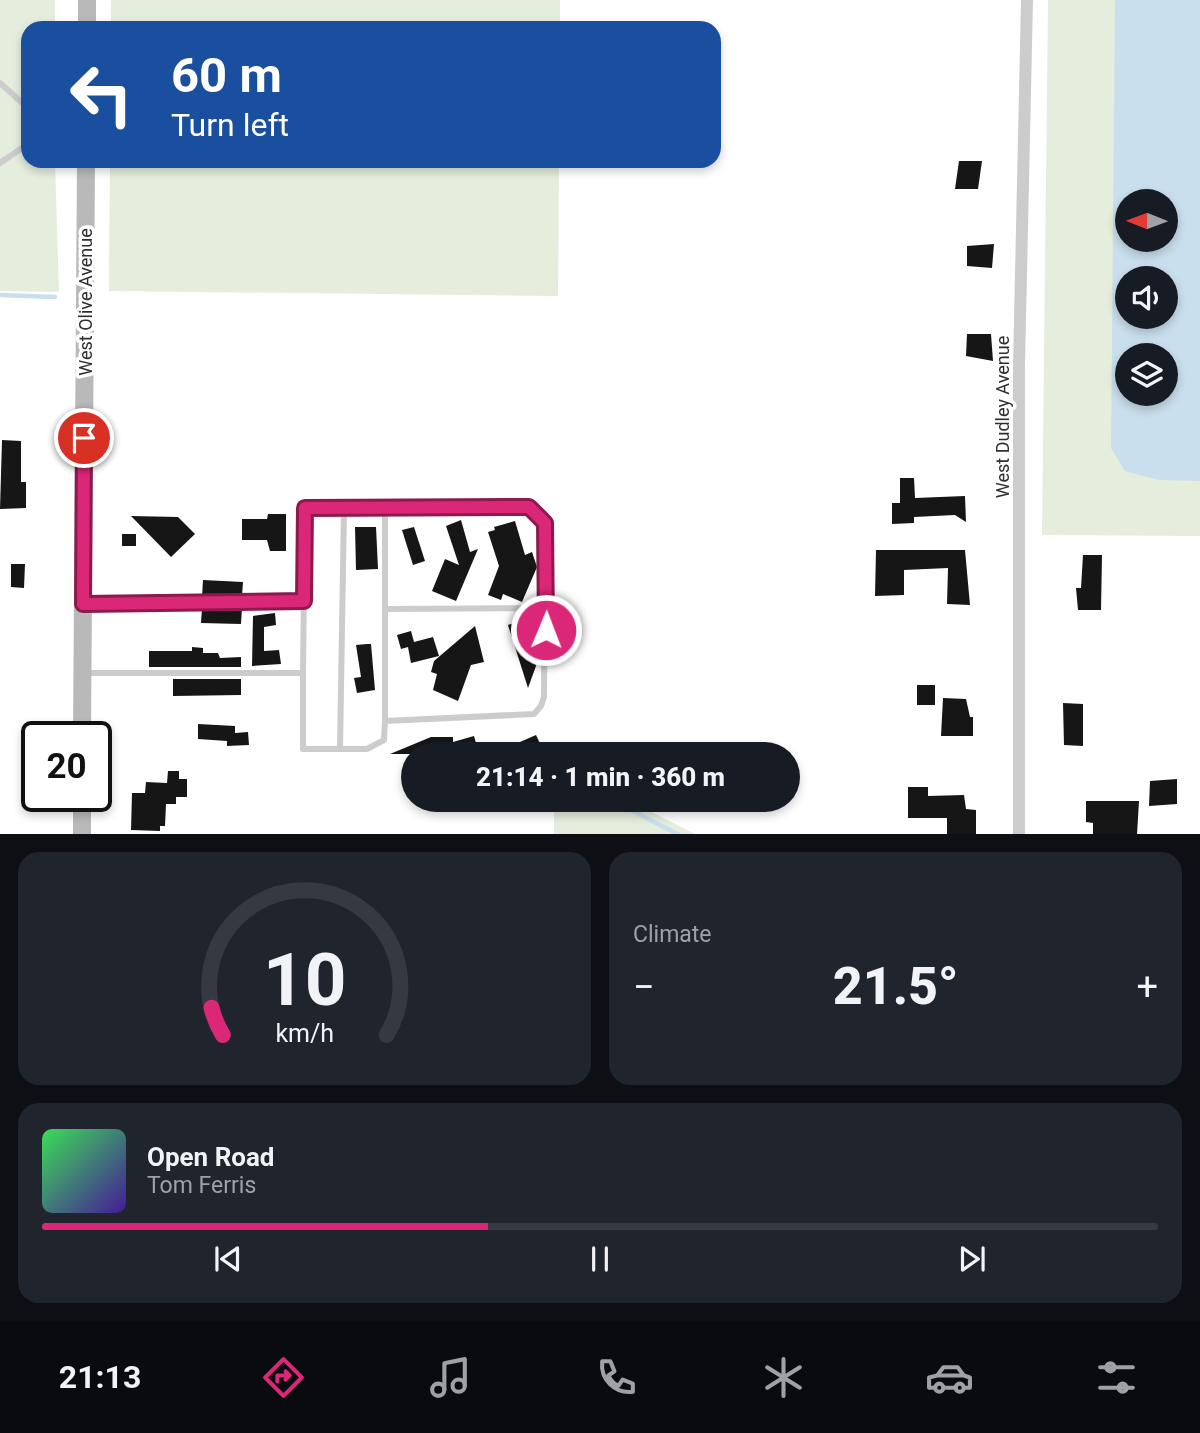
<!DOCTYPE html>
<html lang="en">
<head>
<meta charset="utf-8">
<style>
	:root { --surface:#171b24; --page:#20242c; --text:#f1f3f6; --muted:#9ea1a6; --line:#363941; --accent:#db2777 }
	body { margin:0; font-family:Roboto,sans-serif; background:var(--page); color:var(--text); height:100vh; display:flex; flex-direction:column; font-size:26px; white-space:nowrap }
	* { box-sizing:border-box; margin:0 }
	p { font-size:23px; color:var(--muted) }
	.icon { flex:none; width:38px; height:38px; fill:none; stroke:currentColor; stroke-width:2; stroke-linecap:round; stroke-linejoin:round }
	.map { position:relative; height:834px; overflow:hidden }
	.sheet { display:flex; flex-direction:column; gap:18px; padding:18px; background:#0d0f14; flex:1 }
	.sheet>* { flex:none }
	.banner { position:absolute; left:21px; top:21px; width:700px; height:147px; border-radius:21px; box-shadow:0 4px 10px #0003; background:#1a4fa0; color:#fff; overflow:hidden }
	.needle { width:46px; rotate:271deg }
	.tools { position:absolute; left:1115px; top:189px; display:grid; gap:14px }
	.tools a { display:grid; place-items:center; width:63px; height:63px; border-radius:50%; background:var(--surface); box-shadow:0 4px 10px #0003; font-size:35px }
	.speed { position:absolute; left:21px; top:721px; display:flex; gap:14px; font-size:35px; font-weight:700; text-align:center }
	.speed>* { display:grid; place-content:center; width:91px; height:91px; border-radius:50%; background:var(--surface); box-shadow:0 4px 10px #0003; line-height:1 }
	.speed .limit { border:4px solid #111; border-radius:10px; background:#fff; color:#111 }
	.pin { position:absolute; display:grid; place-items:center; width:60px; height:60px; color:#fff; margin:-30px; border:4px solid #fff; border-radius:50%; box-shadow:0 2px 7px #0007 }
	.me { position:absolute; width:77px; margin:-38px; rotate:1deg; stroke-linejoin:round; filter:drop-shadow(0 0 5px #0008) }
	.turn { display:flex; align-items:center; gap:24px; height:147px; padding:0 35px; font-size:32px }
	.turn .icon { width:91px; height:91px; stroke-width:2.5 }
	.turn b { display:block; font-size:49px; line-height:60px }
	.big { font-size:52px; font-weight:800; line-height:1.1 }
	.sheet .card { flex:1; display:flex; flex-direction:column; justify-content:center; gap:10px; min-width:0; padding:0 24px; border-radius:21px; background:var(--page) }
	.sheet .dial { align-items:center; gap:0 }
	.dial svg { height:182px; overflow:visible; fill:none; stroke:var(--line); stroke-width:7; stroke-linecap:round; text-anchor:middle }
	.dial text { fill:var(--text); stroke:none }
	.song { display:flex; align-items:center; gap:21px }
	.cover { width:84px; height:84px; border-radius:10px; background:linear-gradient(135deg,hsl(130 70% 55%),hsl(260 70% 35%)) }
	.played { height:7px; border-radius:4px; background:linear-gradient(90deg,var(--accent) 40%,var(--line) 40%) }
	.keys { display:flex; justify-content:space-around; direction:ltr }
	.heat { display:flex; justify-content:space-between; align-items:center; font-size:38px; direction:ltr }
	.sheet .tiles { flex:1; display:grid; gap:18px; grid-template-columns:1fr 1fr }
	.card:last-child { grid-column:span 2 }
	.trip { position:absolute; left:401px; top:742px; width:399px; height:70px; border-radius:35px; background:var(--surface); box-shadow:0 4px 10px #0003; font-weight:800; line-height:70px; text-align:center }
	.tab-bar { display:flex; height:112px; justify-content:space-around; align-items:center; background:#090b0e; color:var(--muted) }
	.tab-bar .icon { width:49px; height:49px }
	.tab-bar .on { color:var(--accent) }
	.tab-bar b { font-size:32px; color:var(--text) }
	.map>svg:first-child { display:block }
	.green { fill:#e5eddd; fill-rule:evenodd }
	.water { fill:#c9dfed; fill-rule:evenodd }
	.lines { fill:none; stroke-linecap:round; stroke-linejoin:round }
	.stream { stroke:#c9dfed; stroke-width:4.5 }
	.building { fill:#161616 }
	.lane { stroke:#ccc; stroke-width:6 }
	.street { stroke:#ccc; stroke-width:12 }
	.secondary { stroke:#b9b9b9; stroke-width:18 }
	.route-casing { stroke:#8e194d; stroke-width:18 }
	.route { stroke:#db2777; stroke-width:12 }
	.labels { text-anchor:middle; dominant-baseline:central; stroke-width:7; stroke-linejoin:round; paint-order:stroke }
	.street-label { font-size:18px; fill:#2f2f2f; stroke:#fff }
</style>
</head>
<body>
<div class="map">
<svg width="1200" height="835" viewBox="0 0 1200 835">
	<rect width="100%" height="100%" fill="#fff"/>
	<!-- green -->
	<g class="green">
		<polygon points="0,0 55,0 55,28 28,28 28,161 55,161 59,292 0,291"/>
		<rect x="111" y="0" width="449" height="28"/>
		<path d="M1048,0H1200V536L1042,535ZM1127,201H1166V240H1127ZM1127,278H1166V317H1127ZM1127,355H1166V394H1127Z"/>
		<polygon points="110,161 559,161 558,296 109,291"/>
		<polygon points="554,800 628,800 695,834 554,834"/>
	</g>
	<!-- water -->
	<path class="water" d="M1115,0H1200V481L1159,480L1125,471L1111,448ZM1127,201H1166V240H1127ZM1127,278H1166V317H1127ZM1127,355H1166V394H1127Z"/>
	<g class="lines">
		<!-- stream -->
		<g class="stream">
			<polyline points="0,295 55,297"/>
			<polyline points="612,800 679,835"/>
		</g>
	</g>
	<!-- building -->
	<g class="building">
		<polygon points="959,161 982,161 978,189 955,189"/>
		<polygon points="994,244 992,268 967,266 967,246"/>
		<polygon points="967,334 991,334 993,361 966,356"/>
		<polygon points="2,440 21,441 21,482 26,482 26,508 0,509"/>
		<polygon points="900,478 914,478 915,498 965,496 966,522 955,515 914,517 914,523 892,524 892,503 900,503"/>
		<polygon points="268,514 286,514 286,551 270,551 267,540 242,540 242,519 267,519"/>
		<polygon points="131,516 178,517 195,534 171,557"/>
		<polygon points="461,520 470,552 478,549 456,601 432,591 445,559 459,565 446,526"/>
		<polygon points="515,521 525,555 532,552 537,567 522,602 503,594 501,600 488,595 499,566 488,532 495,530 494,527"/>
		<polygon points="355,527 376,527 378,569 356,570"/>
		<polygon points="414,527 425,561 413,565 402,530"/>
		<rect x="122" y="534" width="14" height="12"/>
		<polygon points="876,550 965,550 970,605 947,604 948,568 904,570 904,595 875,596"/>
		<polygon points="1083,555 1102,555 1101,610 1078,610 1076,588 1081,588"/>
		<polygon points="11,564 25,564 24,588 11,587"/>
		<polygon points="203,580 243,582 242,596 202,597"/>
		<polygon points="202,608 242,608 241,624 201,623"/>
		<polygon points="275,613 276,625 264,627 264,651 279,650 281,664 252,666 253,616"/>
		<polygon points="522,620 536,666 528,688 508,625"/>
		<polygon points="475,626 484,662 471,665 458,701 433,690 437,674 431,672 434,661"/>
		<polygon points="411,631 414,642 433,637 439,656 411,663 408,647 401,649 397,635"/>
		<polygon points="367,644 371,644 375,690 357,693 354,678 361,677 356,645"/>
		<polygon points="192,647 203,648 203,653 218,653 220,658 241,657 241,667 149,667 149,651 192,651"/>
		<polygon points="173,679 241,679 241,695 173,696"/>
		<rect x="917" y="685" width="18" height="20"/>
		<polygon points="943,698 966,699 970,717 973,717 973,736 941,736"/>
		<polygon points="1063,703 1083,704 1083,746 1064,745"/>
		<polygon points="198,724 235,726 235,733 248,732 249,745 227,746 227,741 198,739"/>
		<polygon points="536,735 545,754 493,754"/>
		<polygon points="474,736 478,750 440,754 390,754 431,737 453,737 453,742"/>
		<polygon points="168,771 179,771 179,779 187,779 187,797 176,797 176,804 166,804 165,826 160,826 160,831 131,830 132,793 145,793 146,782 167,783"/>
		<polygon points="1177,779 1177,804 1149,806 1150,781"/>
		<polygon points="908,787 928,787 928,796 964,795 966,809 976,810 976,835 947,835 947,818 908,818"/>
		<polygon points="1086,801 1139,801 1137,835 1093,835 1093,823 1086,822"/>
	</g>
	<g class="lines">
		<!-- lane -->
		<g class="lane">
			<polyline points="0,83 28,108"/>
			<polyline points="0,163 28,144"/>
			<polyline points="85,604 304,601"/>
			<polyline points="385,609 547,608"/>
			<polyline points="85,673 303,673 305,508 529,507 545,523 544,697 541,706 534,714 385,721 385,507"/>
			<polyline points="303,673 303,749 367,749 384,740 385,721"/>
			<polyline points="340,749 344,508"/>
		</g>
		<!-- street -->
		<polyline class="street" points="1019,835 1019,365 1027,0"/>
		<!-- secondary -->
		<g class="secondary">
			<polyline points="87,28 87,0"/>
			<polyline points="82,737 86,161"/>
			<polyline points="82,835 82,796"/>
		</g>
	</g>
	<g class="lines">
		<defs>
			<polyline id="route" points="84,438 83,604 304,601 305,508 529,507 545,523 546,630"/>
		</defs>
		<!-- route casing -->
		<use href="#route" class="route-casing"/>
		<!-- route -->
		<use href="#route" class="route"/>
	</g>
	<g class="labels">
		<!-- street labels -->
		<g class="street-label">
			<text transform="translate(85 302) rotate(-90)">West Olive Avenue</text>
			<text transform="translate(1002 417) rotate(-90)">West Dudley Avenue</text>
		</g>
	</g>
</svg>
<div class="tools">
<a><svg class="needle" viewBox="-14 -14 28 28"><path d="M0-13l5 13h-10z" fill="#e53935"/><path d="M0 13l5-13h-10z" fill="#9ea1a6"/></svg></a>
<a><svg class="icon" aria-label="sound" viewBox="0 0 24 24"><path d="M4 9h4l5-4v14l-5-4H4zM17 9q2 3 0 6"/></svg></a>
<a><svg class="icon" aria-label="layers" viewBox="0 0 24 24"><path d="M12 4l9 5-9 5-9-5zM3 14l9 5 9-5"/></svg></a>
</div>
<div class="speed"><div class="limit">20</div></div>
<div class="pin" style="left:84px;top:438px;background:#d93025"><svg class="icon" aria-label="arrive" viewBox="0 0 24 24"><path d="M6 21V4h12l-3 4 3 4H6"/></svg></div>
<svg class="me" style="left:546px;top:630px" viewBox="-20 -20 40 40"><circle r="17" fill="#db2777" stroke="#fff" stroke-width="3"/><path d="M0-11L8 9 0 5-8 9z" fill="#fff"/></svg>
<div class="trip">21:14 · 1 min · 360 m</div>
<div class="banner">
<div class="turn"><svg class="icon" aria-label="left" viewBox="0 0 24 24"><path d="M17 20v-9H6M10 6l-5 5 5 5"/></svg><div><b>60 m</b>Turn left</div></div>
</div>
</div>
<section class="sheet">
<div class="tiles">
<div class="card dial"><svg viewBox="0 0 100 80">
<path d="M14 69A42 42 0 1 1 86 69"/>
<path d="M14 69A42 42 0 0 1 9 57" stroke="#db2777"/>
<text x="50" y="56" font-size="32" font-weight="700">10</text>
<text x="50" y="72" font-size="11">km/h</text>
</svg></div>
<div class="card"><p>Climate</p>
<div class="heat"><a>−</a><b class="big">21.5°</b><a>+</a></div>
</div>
<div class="card">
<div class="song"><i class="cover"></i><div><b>Open Road</b><p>Tom Ferris</p></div></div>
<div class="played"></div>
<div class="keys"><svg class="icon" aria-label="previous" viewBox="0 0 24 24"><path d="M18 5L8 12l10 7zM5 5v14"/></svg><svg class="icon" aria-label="pause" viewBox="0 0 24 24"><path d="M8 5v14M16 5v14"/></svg><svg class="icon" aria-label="next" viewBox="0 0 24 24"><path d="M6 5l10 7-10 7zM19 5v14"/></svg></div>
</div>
</div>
</section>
<nav class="tab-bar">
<b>21:13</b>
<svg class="icon on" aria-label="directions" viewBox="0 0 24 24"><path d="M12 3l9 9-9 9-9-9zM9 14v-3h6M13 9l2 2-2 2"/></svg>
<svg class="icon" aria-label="music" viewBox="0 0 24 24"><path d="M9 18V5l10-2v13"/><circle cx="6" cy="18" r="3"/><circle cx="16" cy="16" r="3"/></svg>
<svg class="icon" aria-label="phone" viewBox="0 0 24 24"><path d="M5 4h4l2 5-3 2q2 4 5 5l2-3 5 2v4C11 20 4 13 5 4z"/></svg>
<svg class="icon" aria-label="climate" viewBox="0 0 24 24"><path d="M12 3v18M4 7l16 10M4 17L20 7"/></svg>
<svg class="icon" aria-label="car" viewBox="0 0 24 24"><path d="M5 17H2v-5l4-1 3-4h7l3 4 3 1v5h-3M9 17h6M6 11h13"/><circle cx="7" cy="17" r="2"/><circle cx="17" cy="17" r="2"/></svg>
<svg class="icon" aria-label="filters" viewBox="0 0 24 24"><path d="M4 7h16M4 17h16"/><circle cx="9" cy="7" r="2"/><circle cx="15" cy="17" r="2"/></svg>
</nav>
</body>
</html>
